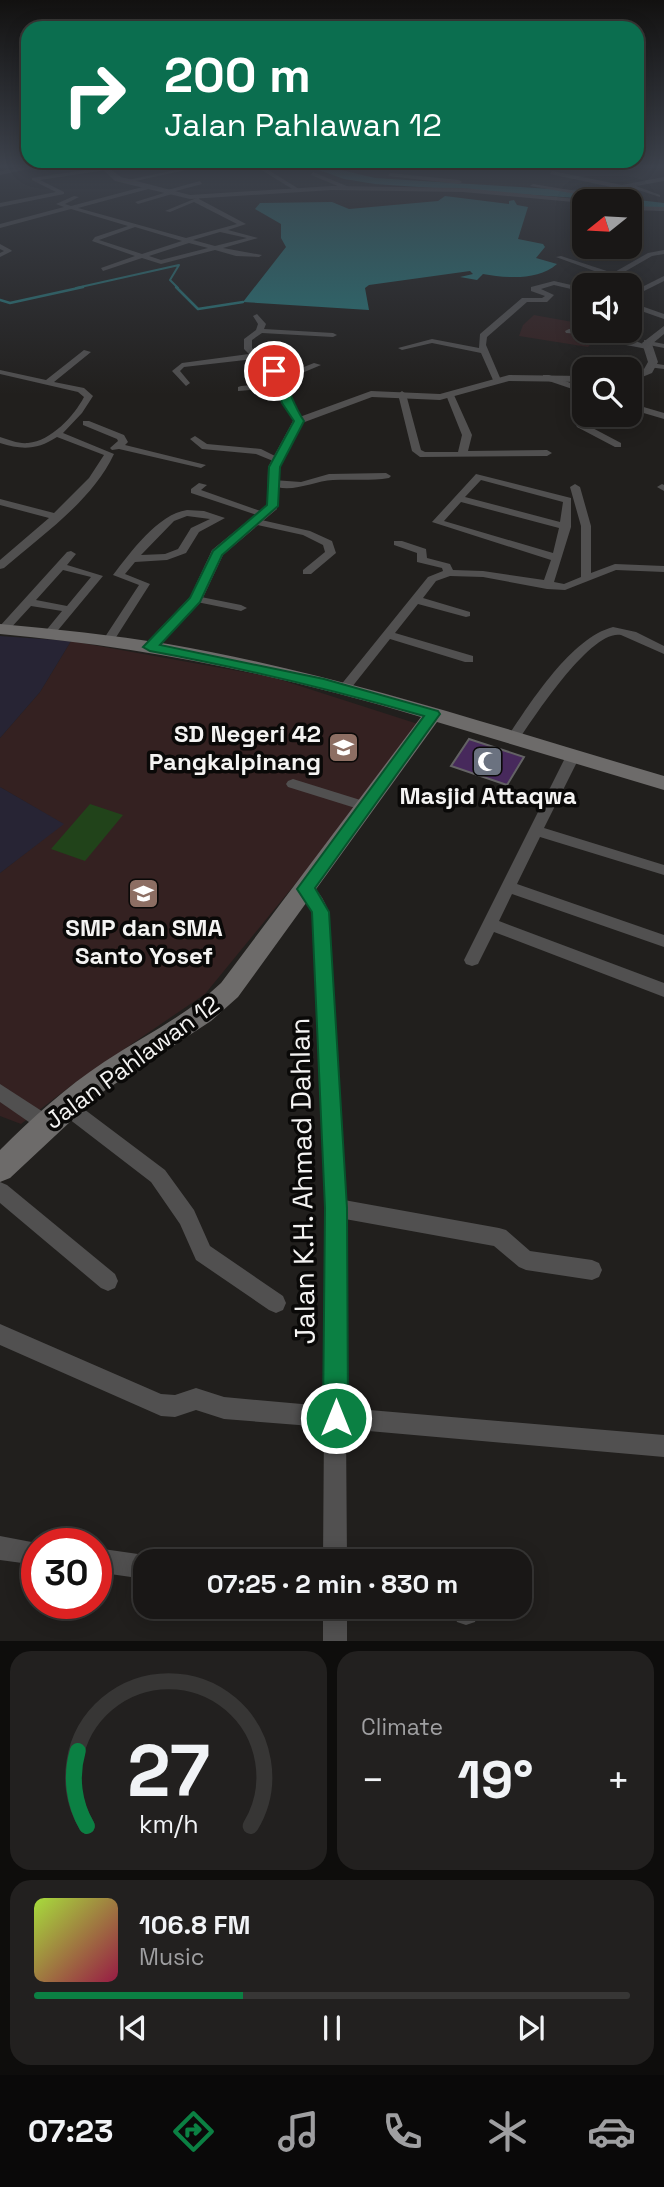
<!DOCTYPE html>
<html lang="en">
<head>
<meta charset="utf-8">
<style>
	:root { --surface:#191716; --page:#22201f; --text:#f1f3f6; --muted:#9f9fa1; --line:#373635; --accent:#0b8043 }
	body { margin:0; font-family:"Space Grotesk",sans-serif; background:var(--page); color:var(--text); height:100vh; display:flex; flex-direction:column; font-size:26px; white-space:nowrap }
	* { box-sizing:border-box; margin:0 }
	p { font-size:23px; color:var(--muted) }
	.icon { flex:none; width:38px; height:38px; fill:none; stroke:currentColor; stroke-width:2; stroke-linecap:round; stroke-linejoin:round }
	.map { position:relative; height:1641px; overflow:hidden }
	.sheet { display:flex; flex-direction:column; gap:10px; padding:10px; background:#0e0d0c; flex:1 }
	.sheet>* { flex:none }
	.banner { position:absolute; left:21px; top:21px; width:623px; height:147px; border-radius:21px; box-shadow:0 4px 18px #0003,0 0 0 2px var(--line); background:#0b6e4f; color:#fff; overflow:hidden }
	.needle { width:46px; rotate:252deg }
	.buttons { position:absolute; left:572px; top:189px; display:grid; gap:14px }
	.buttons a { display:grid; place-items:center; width:70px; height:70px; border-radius:14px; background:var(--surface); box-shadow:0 4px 18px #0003,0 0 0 2px var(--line); font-size:35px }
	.speed { position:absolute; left:21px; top:1528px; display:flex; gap:14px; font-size:35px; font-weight:700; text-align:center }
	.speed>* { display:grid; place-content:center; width:91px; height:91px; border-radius:50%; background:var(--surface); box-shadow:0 4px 18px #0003,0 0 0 2px var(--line); line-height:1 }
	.speed .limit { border:10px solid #d22; background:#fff; color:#111 }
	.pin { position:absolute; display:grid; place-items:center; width:60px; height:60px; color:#fff; margin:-30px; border:4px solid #fff; border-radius:50%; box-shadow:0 2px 7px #0007 }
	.me { position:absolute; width:77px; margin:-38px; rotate:0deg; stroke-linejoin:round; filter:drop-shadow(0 0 5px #0008) }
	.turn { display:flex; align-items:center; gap:24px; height:147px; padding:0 28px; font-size:32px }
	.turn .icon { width:91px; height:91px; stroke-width:2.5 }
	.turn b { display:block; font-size:49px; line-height:60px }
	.big { font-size:52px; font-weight:700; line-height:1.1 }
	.sheet .tile { flex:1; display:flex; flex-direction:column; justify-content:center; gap:10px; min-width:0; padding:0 24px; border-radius:21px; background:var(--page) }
	.sheet .dial { align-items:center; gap:0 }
	.dial svg { height:182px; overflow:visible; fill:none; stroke:var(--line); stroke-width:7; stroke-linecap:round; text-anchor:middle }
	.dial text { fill:var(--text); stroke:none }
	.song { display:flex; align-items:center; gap:21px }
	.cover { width:84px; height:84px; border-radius:10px; background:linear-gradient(135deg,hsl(80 70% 55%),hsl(340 70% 35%)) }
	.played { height:7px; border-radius:4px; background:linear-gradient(90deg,var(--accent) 35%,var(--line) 35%) }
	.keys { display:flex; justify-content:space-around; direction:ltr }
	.heat { display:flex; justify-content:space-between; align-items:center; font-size:38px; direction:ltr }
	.sheet .tiles { flex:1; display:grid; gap:10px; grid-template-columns:1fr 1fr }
	.tile:last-child { grid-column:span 2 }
	.trip { position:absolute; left:133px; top:1549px; width:399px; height:70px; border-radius:21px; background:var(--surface); box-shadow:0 4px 18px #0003,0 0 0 2px var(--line); font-weight:700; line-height:70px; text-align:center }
	.tab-bar { display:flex; height:112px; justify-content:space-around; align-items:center; background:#0a0909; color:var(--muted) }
	.tab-bar .icon { width:49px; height:49px }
	.tab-bar .active { color:var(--accent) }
	.tab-bar b { font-size:32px; color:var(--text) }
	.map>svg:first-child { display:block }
	.education { fill:#342121 }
	.medical { fill:#272434 }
	.green { fill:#21431a }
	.water { fill:#287577 }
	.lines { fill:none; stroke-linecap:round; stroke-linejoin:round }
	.stream-far1 { stroke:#287577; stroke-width:2 }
	.stream { stroke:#287577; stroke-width:2.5 }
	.river { fill:#287577; fill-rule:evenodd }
	.building { fill:#47295c; stroke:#636264; stroke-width:2 }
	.minor { fill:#515050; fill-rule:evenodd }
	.tertiary { fill:#515050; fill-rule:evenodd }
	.secondary { fill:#6d6b6a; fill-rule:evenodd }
	.route { fill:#0b8043; stroke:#07532c; stroke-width:2 }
	.labels { text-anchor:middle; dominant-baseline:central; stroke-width:7; stroke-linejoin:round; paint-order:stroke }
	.poi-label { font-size:24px; font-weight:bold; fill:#f4f3f2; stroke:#0a0908 }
	.street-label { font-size:24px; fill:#f4f3f2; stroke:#0a0908 }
	.near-street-label { font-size:28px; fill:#f4f3f2; stroke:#0a0908 }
</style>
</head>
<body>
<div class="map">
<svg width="664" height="1641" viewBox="0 0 664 1641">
	<rect width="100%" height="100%" fill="#211f1d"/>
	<!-- education -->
	<g class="education">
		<polygon points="534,315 584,324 584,331 603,331 588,347 519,336 523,325"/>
		<polygon points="71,641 272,677 418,724 359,806 205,994 76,1082 21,1124 0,1116 0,873 63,824 0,787 0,738 40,692"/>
	</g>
	<!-- medical -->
	<g class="medical">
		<polygon points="0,636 71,641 40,692 0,738"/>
		<polygon points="0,787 64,824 0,873"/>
	</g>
	<!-- green -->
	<polygon class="green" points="90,804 123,815 85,861 51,849"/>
	<!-- water -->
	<path class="water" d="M445,196L509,204V201L514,200L517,205L528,207L518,239L543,244L545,247L536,258L557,264C538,281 506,278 483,274L477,280L460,277L473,274L470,271L369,285L365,288L369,310L243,302L286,247L281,238V224L255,209L260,203L332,202L349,209L438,201Z"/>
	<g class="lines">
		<!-- stream-far1 -->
		<polyline class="stream-far1" points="76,288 179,265 170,280 178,288"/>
		<!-- stream -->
		<g class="stream">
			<polyline points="176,287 198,309 243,302"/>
			<polyline points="0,300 10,303 83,287"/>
		</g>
		<!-- river -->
		<g class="river">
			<polygon points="308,166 325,166 375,178 582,191 620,201 375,184 344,179"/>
			<polygon points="630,199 664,203 664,211 630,207 630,201 625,201"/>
		</g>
	</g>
	<!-- building -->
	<polygon class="building" points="469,739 524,757 507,785 451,766"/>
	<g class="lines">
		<!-- minor -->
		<g class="minor">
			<polygon points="31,166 42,166 0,175 0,171"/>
			<polygon points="194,166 204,166 126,183 123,181"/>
			<polygon points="255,166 262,166 299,189 294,190"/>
			<polygon points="104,167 106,170 40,180 64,192 64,194 0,207 0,203 56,192 32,180 32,178"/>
			<polygon points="552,171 622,185 664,177 664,181 636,186 660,195 660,197 629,187 594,201 587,201 594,197 530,186 533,184 600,195 616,188 550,174"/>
			<polygon points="313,172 349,187 350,188 345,189 311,175"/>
			<polygon points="390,173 459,180 462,182 459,184 388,176"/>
			<polygon points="200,181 202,184 172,192 172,194 138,204 135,202 164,193 164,191"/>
			<path d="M150,185L152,188L78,208L186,238L237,224L194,202L170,212L165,211L199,197V199L246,224L228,230L258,238L223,248L262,255L259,257L236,256L215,250L161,264L142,258L103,271L101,268L135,256L92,241L95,237L128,226L71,209L0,228V224L64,207L56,204L74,196L79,197L65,204L71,206ZM135,227L182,241L142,254L99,240ZM220,232L247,238L215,246L193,240ZM189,243L208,248L161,260L149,256Z"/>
			<polygon points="0,244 11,250 12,251 0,257 0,253 4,251 0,249"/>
			<polygon points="664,250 664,254 652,256 619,275 618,277 602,285 593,285 608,276 556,257 561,256 613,273 648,253"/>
			<polygon points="664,276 664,281 630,298 630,293"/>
			<polygon points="554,281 584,288 584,292 554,285 541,289 554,295 547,302 527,302 487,337 486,345 501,380 500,382 493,380 481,353 432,343 402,350 398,348 432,339 479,348 480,334 522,298 542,298 545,296 531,291 531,287"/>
			<polygon points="630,302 664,314 664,319 630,307"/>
			<polygon points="257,314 266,324 264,329 333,333 337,335 333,337 262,333 252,340 252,348 281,376 314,363 321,365 283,381 291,403 302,421 301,423 294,421 283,403 277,388 238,391 238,387 241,386 276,383 273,376 254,359 184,367 180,371 190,383 186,386 172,371 182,363 249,354 244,349 244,339 256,330 258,324 253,316"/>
			<polygon points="569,329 612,332 651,347 647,349 626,345 610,336 566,333 565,331"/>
			<polygon points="644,340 664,344 664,348 644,344"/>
			<path d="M84,350L91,352L54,382L84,388L93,396L82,413L63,433L114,454C92,501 42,535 4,568L0,569V560L49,518L0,505V499L54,513L89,478L104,455L57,437C37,450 22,450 0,443V437C9,440 19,444 28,443C51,441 74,416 84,397L78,392L0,374V370L46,380Z"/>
			<polygon points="651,363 664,365 664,369 648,367 647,365"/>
			<polygon points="543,375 549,375 584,388 584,393 543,379"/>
			<polygon points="402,391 406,394 421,450 425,452 458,452 462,435 446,395 450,392 454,395 472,435 468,451 547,450 552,453 547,456 420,457 412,451 398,394"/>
			<polygon points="630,403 664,413 664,419 630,409"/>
			<polygon points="583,413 590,415 585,424 621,443 621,447 615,447 577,427 576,425"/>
			<polygon points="83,421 89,421 124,435 128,442 125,445 206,465 201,468 119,449 112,450 110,448 118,441 117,439 83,425"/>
			<polygon points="195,436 207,444 261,449 283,460 278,463 256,454 202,449 190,439"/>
			<path d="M386,473L391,476L389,478C371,481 352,479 333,480C312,481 288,496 268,483L273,480L301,482L329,474Z"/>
			<path d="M476,474L571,498V527L554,582L564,584L581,577V526L570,487L575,484L580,487L591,526V573L615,564L664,566V572L616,570L565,590L547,589L483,577L450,576L436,581L423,598L470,612V616L466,617L418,604L395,633L473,656V662H465L390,639L348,692H340L338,689L340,686L428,577L443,571L442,568L417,562V553L394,545V541H402L426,549L427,558L450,564L453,570L483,571L544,580L551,560L432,522ZM481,480L563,502L560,522L465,497ZM461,502L559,528L553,553L444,521Z"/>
			<polygon points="199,483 207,485 201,490 269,514 260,516 191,493 191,489"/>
			<polygon points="662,484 664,485 664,491 657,487"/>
			<path d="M187,510L204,511L225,518L199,532L186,553L167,560L135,562L125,574L150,584L113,642H105L103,640L139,585L113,575C130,553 158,514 187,510ZM187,516L210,519L191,528L178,549L165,554L141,555L174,521Z"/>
			<polygon points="257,519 310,531 332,541 336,553 311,574 303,574 303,570 325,552 323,545 303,535 253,524 253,520"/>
			<path d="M71,551L76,554L67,565L103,576L54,635L50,636L44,633L62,611L31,606L8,631H0V626L67,552ZM63,570L91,577L67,606L36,600Z"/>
			<polygon points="196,596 241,605 247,608 241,611 192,601 192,597"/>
			<path d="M613,627L636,632L664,646V654L621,635C591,629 534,717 518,741H508L507,738C530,703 571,638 613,627Z"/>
			<polygon points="573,752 580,756 544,828 664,865 664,875 540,837 517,884 664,935 664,947 512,894 499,921 664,983 664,997 494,932 478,964 472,966 466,964 464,960 566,756"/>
			<polygon points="293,779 370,803 372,806 365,811 288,787 286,784 288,781"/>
			<path d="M305,883C318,887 324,900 329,912L344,1162V1200L499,1228L506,1230L530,1251L592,1260L599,1263L602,1270L599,1277L592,1280L526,1270L519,1267L494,1246L345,1219L346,1408L664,1435V1457L346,1429L347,1561H323L324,1427L224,1419L196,1410L175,1417L161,1416L0,1345V1324L161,1394L175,1395L196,1388L224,1397L324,1406L326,1162L313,912L310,903L298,889L300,885Z"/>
			<polygon points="0,1084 51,1117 54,1123 51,1129 45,1131 39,1129 0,1102"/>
			<polygon points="66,1098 72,1100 165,1170 194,1210 210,1246 283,1296 286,1303 283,1310 276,1313 269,1310 196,1260 180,1224 151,1182 60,1112 57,1106 60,1100"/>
			<polygon points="0,1182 7,1185 115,1274 118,1281 115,1288 108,1291 101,1288 0,1203"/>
			<polygon points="0,1536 42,1544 37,1544 37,1565 0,1560"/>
			<polygon points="96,1548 145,1555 154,1561 145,1561 145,1579 96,1572"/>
			<rect x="323" y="1606" width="24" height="35"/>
			<polygon points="450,1606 475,1606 478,1613 475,1622 466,1625 457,1622"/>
		</g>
		<!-- tertiary -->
		<g class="tertiary">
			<polygon points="99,166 106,166 121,177 190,195 332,186 463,188 597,201 584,203 463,192 332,190 190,199 115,181"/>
			<polygon points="630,206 664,207 664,211 630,210"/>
			<polygon points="664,326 664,334 652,344 658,362 652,373 630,382 630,375 644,369 648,362 642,343"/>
			<polygon points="509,375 584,376 584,382 509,381 440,400 372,397 302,423 280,467 277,509 223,555 201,602 155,650 145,650 145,644 190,597 212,550 267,505 268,467 294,419 371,391 440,394"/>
		</g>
		<!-- secondary -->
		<path class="secondary" d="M0,624C56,629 112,635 168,644C337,673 500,728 664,776V790L437,722L238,997L211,1021L101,1093L10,1178L0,1182V1150C32,1118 66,1087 104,1062C143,1036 186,1016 221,983L421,717C283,675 144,647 0,634Z"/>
	</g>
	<!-- sky -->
	<linearGradient id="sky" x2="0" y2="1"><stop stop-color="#121110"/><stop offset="0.42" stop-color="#3d424c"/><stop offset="1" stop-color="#3d424c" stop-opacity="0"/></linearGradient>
	<rect width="664" height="395" fill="url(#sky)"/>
	<!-- route -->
	<path class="route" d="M271,369H277C289,385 292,404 304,421L280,467L278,506L222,555L200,602L160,645L324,679L438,711L440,714L315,888L329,912L347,1208L348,1418L344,1427L336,1431L327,1427L323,1418L325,1208L312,912L297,889L424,716C333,690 243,668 150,651L143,647L190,598L213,551L267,505L269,467L294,421L282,403Z"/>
	<!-- icons -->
	<defs>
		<symbol id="school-square" viewBox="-11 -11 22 22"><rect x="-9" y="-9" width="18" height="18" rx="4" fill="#8d6e63" stroke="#0a0908"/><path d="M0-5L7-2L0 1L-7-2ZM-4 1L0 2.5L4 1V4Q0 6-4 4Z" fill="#fff"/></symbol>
		<symbol id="mosque-square" viewBox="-11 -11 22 22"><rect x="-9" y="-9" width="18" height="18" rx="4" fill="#6b7280" stroke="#0a0908"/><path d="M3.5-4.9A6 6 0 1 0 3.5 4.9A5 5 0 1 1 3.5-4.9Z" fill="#fff"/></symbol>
	</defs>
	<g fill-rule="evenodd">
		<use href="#school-square" x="326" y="730" width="35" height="35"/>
		<use href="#mosque-square" x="470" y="744" width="35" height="35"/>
		<use href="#school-square" x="126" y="876" width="35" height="35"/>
	</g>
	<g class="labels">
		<!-- poi labels -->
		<g class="poi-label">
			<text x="321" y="733" text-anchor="end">SD Negeri 42<tspan x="321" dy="28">Pangkalpinang</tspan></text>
			<text x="488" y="795">Masjid Attaqwa</text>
			<text x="144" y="927">SMP dan SMA<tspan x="144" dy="28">Santo Yosef</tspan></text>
		</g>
		<!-- street labels -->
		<g class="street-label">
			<text transform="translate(132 1062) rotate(-36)">Jalan Pahlawan 12</text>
		</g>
		<!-- near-street labels -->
		<g class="near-street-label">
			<text transform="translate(302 1181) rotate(-91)">Jalan K.H. Ahmad Dahlan</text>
		</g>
	</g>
</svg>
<div class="buttons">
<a><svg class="needle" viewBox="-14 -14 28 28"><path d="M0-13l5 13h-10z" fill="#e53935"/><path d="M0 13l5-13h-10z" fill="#9f9fa1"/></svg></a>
<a><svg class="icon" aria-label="sound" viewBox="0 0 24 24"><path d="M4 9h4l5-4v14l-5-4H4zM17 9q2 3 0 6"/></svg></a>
<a><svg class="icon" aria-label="search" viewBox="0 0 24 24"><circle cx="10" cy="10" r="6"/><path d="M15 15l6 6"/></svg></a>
</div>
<div class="speed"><div class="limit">30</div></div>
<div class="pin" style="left:274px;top:371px;background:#d93025"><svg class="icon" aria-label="arrive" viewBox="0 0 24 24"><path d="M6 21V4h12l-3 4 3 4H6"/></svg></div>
<svg class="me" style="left:336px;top:1418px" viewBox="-20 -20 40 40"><circle r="17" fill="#0b8043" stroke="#fff" stroke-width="3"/><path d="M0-11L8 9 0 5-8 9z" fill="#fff"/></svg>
<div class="trip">07:25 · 2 min · 830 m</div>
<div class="banner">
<div class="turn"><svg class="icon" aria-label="right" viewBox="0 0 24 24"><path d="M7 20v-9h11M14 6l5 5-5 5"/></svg><div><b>200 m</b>Jalan Pahlawan 12</div></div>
</div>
</div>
<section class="sheet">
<div class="tiles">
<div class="tile dial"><svg viewBox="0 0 100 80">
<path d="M14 69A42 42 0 1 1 86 69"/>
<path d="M14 69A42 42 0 0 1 10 36" stroke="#0b8043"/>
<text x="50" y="56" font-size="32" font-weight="700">27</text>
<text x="50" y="72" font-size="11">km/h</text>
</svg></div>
<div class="tile"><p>Climate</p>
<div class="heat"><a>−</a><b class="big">19°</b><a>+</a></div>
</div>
<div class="tile">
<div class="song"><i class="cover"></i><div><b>106.8 FM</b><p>Music</p></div></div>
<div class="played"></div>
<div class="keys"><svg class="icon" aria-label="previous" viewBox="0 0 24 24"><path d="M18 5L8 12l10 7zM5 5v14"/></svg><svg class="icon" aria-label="pause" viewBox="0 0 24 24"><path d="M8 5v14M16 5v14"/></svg><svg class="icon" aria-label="next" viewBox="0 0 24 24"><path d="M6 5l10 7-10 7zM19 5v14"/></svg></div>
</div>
</div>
</section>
<nav class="tab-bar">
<b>07:23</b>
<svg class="icon active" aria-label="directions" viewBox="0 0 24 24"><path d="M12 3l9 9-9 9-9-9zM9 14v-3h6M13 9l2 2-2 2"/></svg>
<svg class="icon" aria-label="music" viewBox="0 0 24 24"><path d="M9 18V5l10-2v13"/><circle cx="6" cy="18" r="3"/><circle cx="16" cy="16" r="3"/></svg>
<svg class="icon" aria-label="phone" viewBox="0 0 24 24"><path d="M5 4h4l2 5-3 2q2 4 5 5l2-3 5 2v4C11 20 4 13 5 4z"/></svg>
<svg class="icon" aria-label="climate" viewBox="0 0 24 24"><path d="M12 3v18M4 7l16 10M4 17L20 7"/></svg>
<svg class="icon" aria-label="car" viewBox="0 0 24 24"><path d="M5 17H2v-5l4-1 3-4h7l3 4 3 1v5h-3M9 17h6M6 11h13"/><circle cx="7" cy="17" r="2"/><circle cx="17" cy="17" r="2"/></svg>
</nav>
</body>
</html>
